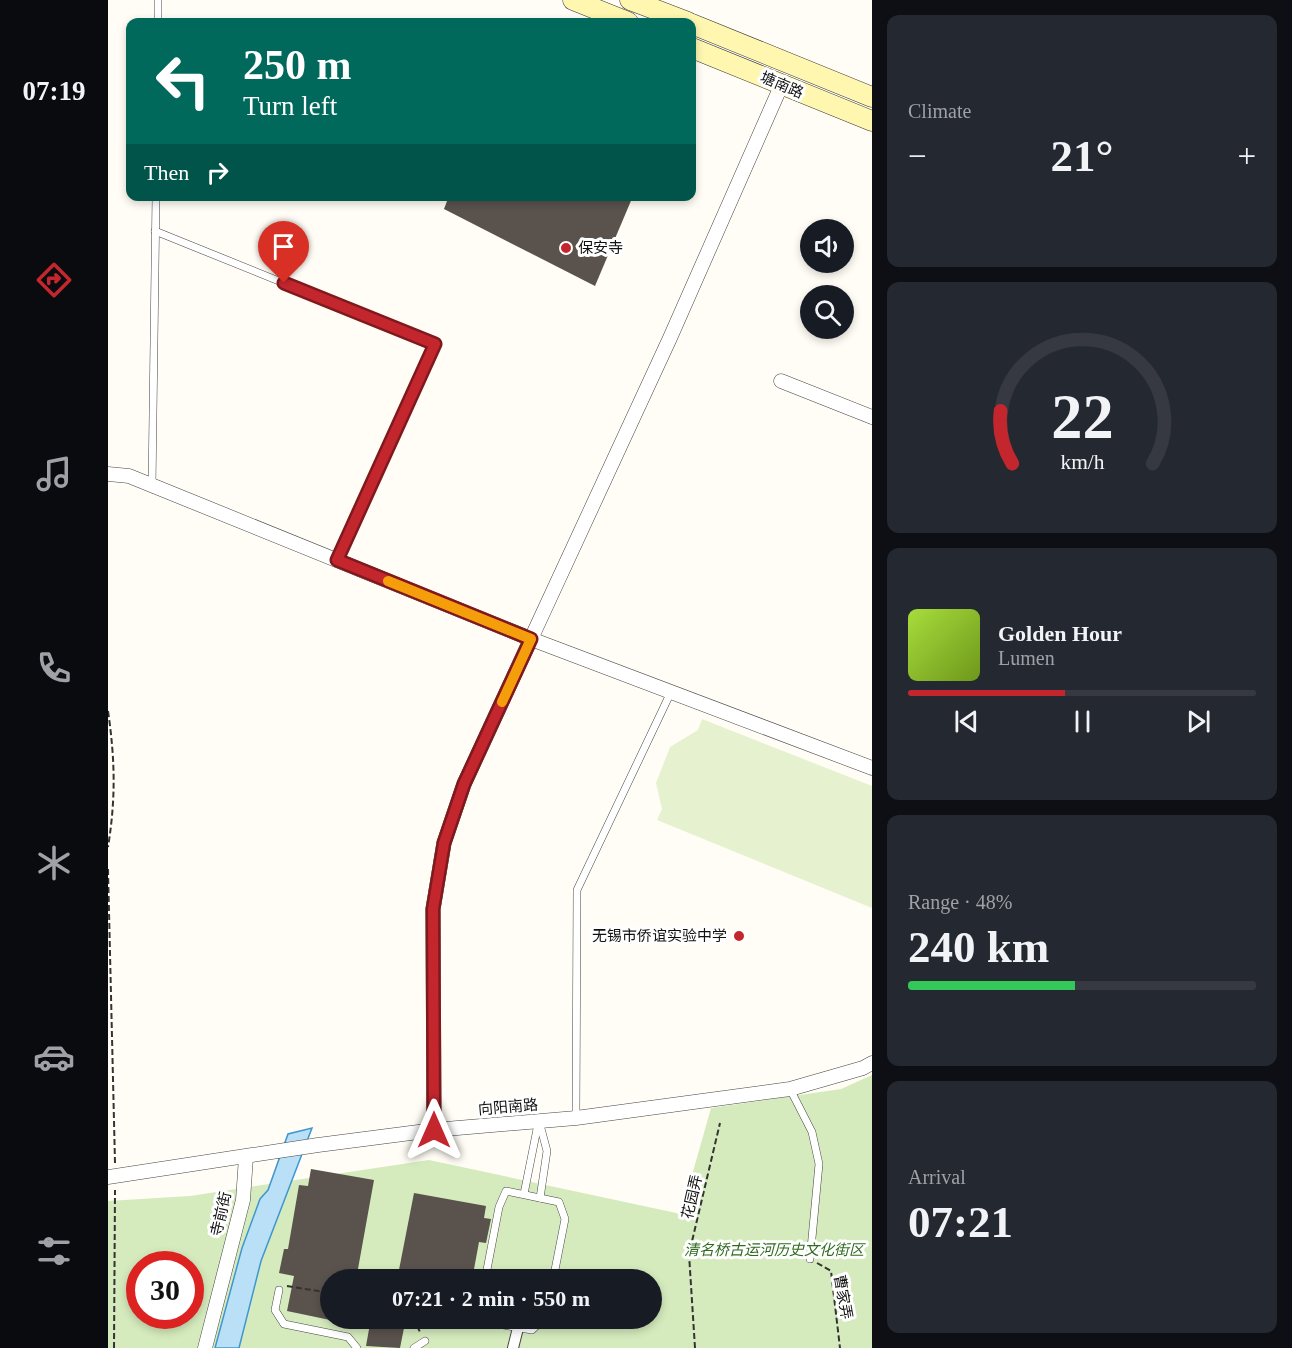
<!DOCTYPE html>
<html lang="en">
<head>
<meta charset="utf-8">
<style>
	:root { --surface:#171b24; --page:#242831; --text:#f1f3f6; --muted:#9ea1a6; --line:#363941; --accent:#c4262e }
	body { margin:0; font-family:"Times New Roman","Noto Sans SC",serif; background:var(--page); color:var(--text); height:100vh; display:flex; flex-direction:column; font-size:22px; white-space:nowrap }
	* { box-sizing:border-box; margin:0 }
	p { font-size:20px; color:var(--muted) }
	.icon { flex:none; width:33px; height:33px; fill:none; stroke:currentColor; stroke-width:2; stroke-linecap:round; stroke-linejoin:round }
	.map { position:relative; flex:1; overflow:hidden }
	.panel { display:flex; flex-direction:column; gap:15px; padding:15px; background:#0d0f14; width:420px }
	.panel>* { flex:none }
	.banner { position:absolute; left:18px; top:18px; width:570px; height:183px; border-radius:12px; box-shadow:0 3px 9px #0003; background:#00695c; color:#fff; overflow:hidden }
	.buttons { position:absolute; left:692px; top:219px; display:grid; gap:12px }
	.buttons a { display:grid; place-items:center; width:54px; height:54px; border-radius:50%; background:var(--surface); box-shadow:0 3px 9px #0003; font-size:30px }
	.speed { position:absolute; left:18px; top:1251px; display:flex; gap:12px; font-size:30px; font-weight:700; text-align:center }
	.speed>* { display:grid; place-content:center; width:78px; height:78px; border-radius:50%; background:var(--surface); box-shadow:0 3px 9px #0003; line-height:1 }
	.speed .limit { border:9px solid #d22; background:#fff; color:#111 }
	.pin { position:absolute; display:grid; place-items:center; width:51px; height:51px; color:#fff; margin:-62px -26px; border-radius:50% 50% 50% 0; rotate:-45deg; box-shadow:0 0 6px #0007 }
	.pin .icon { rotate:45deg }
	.me { position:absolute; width:66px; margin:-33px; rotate:0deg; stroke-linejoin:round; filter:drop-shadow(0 0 4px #0008) }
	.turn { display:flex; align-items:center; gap:21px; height:126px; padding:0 18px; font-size:27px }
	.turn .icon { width:78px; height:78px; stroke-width:2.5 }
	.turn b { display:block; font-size:42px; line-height:51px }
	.then { display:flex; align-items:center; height:57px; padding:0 18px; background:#0003; gap:12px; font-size:22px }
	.big { font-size:45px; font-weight:700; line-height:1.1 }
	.panel .widget { flex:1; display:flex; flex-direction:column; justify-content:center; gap:9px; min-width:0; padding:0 21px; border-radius:12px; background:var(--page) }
	.panel .dial { align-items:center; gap:0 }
	.dial svg { height:156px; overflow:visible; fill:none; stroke:var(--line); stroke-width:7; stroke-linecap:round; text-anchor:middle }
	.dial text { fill:var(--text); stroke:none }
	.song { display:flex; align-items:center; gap:18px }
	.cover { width:72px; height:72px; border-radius:9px; background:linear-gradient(135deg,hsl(80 70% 55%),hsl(80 70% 35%)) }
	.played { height:6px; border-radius:3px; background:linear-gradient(90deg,var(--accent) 45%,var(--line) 45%) }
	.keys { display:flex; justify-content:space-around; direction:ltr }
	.heat { display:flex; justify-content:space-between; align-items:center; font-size:33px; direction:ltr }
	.charge { height:9px; border-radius:4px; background:linear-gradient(90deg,#34c759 48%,var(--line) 0) }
	.trip { position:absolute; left:212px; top:1269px; width:342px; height:60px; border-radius:30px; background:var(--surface); box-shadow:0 3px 9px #0003; font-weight:700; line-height:60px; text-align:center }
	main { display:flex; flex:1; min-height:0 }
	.tabs { display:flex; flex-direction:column; width:108px; justify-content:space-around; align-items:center; background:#090b0e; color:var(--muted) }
	.tabs .icon { width:42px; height:42px }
	.tabs .selected { color:var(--accent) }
	.tabs b { font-size:27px; color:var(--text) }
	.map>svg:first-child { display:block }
	.green { fill:#d5ebbd; fill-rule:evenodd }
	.pitch { fill:#e6f2cf }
	.water { fill:#b9e0f7; stroke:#3f96cf; stroke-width:1.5 }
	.building { fill:#5a524d }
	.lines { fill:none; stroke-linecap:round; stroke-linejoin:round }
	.service-casing { stroke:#444; stroke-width:8 }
	.pedestrian-casing { stroke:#444; stroke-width:12 }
	.minor-casing { stroke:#444; stroke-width:15 }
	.secondary-casing { stroke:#333; stroke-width:21 }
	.path { stroke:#333; stroke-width:2; stroke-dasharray:6 3; stroke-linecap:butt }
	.service { stroke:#fff; stroke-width:7 }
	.pedestrian { stroke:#fff; stroke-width:10 }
	.minor { stroke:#fff; stroke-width:14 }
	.secondary { stroke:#fff6b0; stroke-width:20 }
	.route-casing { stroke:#7f191e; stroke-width:15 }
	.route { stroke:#c4262e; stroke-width:10 }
	.slow { stroke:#f59e0b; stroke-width:10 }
	.poi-dot { fill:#c4262e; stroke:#fff; stroke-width:2 }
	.labels { text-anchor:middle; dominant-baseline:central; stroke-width:6; stroke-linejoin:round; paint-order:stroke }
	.street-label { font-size:15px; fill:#111; stroke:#fff }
	.poi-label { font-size:15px; fill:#111; stroke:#fff; text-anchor:start }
	.park-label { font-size:15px; font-style:italic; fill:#2f6b1f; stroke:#fff }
</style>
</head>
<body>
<main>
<nav class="tabs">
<b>07:19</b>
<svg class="icon selected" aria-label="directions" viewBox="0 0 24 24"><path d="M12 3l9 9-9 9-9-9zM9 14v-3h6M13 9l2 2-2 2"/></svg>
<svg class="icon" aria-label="music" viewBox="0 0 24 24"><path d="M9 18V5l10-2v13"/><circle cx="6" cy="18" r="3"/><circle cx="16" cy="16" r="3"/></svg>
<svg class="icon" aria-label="phone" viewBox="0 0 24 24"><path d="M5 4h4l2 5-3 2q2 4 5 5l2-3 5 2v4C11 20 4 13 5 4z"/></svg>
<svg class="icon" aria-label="climate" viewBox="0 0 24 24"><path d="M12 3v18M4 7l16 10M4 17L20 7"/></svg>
<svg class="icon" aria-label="car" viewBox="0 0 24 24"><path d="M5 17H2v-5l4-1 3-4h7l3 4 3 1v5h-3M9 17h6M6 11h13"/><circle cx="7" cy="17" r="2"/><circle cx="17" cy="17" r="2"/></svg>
<svg class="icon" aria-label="filters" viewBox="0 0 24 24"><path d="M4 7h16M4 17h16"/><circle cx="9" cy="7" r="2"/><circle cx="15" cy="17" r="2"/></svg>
</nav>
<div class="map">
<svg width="764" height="1348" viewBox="0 0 764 1348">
	<rect width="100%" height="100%" fill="#fffdf5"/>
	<!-- green -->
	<path class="green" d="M764,1075V1348H0V1201L82,1196L321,1160L573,1214L603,1108L733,1089ZM32,1264H82V1316H32ZM222,1280H543V1318H222Z"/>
	<!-- pitch -->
	<polygon class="pitch" points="594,719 764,786 764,908 549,820 554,809 548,783 562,747 590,730"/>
	<!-- water -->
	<polygon class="water" points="204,1128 153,1261 131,1348 107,1348 134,1248 152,1199 160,1190 180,1134"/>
	<!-- building -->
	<g class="building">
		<polygon points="341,196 525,196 487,286 336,209"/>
		<polygon points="203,1169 266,1180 248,1280 222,1280 222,1320 179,1311 186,1276 171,1273 176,1249 180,1249 191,1185 200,1186"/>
		<polygon points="306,1193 378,1206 376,1218 383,1219 378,1243 371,1242 364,1280 289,1280"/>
		<polygon points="263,1318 298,1318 292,1348 258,1346"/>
	</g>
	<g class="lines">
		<defs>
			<g id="service">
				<polyline points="50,22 50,0"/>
				<polyline points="47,231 327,344 229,560"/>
				<polyline points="44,486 48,196"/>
				<polyline points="682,1089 704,1132 711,1164 702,1259"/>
				<polyline points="468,1118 469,890 563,692"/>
				<polyline points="431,1121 439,1151 432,1198"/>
				<polyline points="416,1194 430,1124"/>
				<polyline points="377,1280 391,1207 398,1191 451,1202 457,1219 445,1280"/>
				<polyline points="171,1290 167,1310 176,1324 240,1337 249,1348"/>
				<polyline points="377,1318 378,1322 424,1330 437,1318"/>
				<polyline points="306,1348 317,1341"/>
			</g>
			<polyline id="pedestrian" points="405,1348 410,1328"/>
			<g id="minor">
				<polyline points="673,381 764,417"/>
				<polyline points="0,474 21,476 423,639 764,768"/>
				<polyline points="326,1130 325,909 336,843 356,784 562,338 673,86"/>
				<polyline points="0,1177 210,1145 326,1130 468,1118 682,1089 755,1068 764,1063"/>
				<polyline points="97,1348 135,1200 138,1157"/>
			</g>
			<g id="secondary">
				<polyline points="465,0 520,22"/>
				<polyline points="522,0 580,22"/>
				<polyline points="584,24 764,97"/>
				<polyline points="584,48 764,121"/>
			</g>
		</defs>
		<!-- service casing -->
		<use href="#service" class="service-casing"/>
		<!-- pedestrian casing -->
		<use href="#pedestrian" class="pedestrian-casing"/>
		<!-- minor casing -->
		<use href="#minor" class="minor-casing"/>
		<!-- secondary casing -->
		<use href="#secondary" class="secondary-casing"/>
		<!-- path -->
		<g class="path">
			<path d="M0,711C7,759 8,798 0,847"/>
			<polyline points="0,869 7,1163"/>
			<polyline points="709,1263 723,1271 732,1348"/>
			<polyline points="179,1286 222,1293"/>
			<polyline points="305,1318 312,1332"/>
			<polyline points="6,1348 7,1190"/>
			<polyline points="587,1348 581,1254 612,1123"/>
		</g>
		<!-- service -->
		<use href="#service" class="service"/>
		<!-- pedestrian -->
		<use href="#pedestrian" class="pedestrian"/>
		<!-- minor -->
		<use href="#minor" class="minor"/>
		<!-- secondary -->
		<use href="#secondary" class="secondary"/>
	</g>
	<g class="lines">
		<defs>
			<polyline id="route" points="176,283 327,344 229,560 423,639 356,784 336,843 325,909 326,1130"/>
		</defs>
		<!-- route casing -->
		<use href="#route" class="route-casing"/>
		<!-- route -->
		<use href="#route" class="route"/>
		<!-- slow -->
		<polyline class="slow" points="280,581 423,639 394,702"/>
	</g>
	<!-- markers -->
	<g class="poi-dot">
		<circle cx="458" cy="248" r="6"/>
		<circle cx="631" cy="936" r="6"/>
	</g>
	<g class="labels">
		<!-- street labels -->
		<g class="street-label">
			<text transform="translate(674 85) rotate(23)">塘南路</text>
			<text transform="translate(400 1107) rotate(-5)">向阳南路</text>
			<text transform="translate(584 1197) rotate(-77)">花园弄</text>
			<text transform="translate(113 1214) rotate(-77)">寺前街</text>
			<text transform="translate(735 1297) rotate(80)">曹家弄</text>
		</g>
		<!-- poi labels -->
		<g class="poi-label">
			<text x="470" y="248">保安寺</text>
			<text x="619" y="936" text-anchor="end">无锡市侨谊实验中学</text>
		</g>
		<!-- park labels -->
		<g class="park-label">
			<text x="666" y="1250">清名桥古运河历史文化街区</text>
		</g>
	</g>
</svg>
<div class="buttons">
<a><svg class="icon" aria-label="sound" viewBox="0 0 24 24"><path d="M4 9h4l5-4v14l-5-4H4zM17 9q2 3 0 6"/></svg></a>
<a><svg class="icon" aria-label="search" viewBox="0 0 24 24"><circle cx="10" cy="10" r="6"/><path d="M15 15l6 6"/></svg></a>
</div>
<div class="speed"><div class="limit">30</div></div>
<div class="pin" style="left:176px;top:283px;background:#d93025"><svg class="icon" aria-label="arrive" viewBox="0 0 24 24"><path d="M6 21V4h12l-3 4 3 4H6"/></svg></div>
<svg class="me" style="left:326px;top:1130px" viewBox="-20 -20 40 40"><path d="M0-17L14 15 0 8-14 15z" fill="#c4262e" stroke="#fff" stroke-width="4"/></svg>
<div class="trip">07:21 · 2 min · 550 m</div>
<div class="banner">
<div class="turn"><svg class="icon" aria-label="left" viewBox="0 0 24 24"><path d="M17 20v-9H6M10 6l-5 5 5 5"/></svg><div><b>250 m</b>Turn left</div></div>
<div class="then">Then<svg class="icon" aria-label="right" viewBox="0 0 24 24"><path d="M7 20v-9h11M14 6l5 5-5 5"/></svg></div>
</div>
</div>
<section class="panel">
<div class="widget"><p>Climate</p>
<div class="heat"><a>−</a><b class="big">21°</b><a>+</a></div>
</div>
<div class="widget dial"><svg viewBox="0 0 100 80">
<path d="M14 69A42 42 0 1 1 86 69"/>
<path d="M14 69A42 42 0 0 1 8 42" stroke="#c4262e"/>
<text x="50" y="56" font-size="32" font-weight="700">22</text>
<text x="50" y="72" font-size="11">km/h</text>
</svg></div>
<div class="widget">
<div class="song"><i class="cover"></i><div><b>Golden Hour</b><p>Lumen</p></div></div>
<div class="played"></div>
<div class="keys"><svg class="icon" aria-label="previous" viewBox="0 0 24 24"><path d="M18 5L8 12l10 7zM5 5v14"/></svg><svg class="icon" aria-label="pause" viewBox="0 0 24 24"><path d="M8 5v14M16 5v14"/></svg><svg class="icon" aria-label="next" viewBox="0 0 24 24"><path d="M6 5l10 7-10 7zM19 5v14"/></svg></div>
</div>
<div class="widget"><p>Range · 48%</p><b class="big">240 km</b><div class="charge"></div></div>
<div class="widget"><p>Arrival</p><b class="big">07:21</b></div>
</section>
</main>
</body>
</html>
